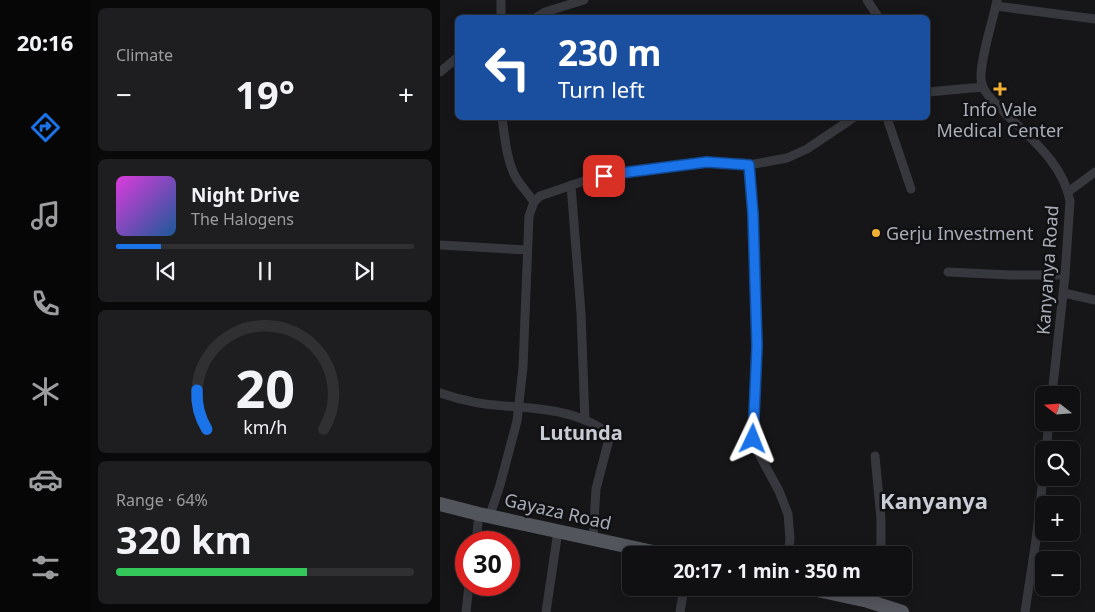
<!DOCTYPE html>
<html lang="en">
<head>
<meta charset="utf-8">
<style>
	:root { --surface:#101012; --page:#1e1e20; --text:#f1f3f6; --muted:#9c9d9f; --line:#303032; --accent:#1a73e8 }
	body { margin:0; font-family:"Noto Sans",sans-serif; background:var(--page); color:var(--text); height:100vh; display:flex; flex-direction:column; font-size:19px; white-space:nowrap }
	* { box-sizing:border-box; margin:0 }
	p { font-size:16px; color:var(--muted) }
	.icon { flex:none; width:28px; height:28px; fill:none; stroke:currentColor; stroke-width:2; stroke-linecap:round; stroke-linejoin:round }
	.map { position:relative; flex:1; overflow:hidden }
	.details { display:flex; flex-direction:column; gap:8px; padding:8px; background:#09090a; width:350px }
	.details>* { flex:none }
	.banner { position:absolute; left:15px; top:15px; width:475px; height:105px; border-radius:8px; box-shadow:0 2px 12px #0003,0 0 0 1px var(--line); background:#1a4fa0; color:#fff; overflow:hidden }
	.needle { width:32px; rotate:287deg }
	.tools { position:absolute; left:595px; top:386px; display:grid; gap:10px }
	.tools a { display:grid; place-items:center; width:45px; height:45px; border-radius:8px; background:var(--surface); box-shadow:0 2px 12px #0003,0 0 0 1px var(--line); font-size:25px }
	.speed { position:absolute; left:15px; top:531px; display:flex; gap:10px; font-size:25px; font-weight:700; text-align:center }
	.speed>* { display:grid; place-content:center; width:65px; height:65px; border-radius:50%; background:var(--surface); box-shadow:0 2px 12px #0003,0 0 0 1px var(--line); line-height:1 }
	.speed .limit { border:8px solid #d22; background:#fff; color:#111 }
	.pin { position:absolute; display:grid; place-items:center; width:42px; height:42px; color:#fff; margin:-21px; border-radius:10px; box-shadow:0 2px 8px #0006 }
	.me { position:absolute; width:55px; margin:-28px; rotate:2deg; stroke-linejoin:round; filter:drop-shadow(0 0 4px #0008) }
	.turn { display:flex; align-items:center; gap:18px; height:105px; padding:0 20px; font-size:22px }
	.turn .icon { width:65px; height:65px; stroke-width:2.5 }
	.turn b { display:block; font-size:35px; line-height:42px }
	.big { font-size:38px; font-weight:700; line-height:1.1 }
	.details .tile { flex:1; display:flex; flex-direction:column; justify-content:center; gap:8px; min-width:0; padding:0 18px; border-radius:8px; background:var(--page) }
	.details .dial { align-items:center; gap:0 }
	.dial svg { height:130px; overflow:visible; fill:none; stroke:var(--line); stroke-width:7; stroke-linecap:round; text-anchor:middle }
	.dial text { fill:var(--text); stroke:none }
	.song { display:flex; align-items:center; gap:15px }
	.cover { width:60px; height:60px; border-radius:8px; background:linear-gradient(135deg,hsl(300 70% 55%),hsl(210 70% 35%)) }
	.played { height:5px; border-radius:2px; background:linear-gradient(90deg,var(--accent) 15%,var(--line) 15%) }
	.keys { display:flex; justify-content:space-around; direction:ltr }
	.heat { display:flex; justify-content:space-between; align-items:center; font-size:28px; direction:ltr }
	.charge { height:8px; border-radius:4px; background:linear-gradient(90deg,#34c759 64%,var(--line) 0) }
	.trip { position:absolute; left:182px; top:546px; width:290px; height:50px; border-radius:8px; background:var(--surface); box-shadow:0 2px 12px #0003,0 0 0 1px var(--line); font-weight:700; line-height:50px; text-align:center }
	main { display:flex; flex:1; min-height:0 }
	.dock { display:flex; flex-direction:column; width:90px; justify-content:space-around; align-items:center; background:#060607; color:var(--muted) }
	.dock .icon { width:35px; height:35px }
	.dock .selected { color:var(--accent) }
	.dock b { font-size:22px; color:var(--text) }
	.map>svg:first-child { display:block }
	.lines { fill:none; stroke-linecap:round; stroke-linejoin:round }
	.street { stroke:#37383d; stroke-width:9 }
	.primary { stroke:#53555c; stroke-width:14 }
	.route-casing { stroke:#114b97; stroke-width:12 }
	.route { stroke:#1a73e8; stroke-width:9 }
	.poi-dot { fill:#f2b134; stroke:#111113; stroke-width:2 }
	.labels { text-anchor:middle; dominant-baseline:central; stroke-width:5; stroke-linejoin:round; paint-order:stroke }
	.poi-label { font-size:18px; fill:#a8adb8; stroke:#111113 }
	.street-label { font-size:18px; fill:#a8adb8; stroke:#111113 }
	.quarter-label { font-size:20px; font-weight:bold; fill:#c9ccd4; stroke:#111113 }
	.district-label { font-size:22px; font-weight:bold; fill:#c9ccd4; stroke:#111113 }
</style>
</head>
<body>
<main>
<nav class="dock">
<b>20:16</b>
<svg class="icon selected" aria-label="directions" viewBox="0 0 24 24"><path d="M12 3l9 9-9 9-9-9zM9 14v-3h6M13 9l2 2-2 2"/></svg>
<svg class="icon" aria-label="music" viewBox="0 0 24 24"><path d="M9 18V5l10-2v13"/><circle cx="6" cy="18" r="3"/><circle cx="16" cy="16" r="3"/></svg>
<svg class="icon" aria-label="phone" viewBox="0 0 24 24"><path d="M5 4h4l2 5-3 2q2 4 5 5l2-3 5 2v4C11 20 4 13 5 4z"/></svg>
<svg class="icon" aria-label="climate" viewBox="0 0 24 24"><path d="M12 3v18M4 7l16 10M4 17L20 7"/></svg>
<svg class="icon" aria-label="car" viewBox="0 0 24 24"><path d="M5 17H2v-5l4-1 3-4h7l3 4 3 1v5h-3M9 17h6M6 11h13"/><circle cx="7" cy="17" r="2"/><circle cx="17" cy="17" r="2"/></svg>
<svg class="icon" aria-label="filters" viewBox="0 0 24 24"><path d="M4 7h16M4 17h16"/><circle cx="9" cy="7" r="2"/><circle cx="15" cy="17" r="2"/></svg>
</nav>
<section class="details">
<div class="tile"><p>Climate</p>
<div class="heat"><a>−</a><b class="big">19°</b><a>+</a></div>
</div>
<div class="tile">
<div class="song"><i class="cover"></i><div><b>Night Drive</b><p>The Halogens</p></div></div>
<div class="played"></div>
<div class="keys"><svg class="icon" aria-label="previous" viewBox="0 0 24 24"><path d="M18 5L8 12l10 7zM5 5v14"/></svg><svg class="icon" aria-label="pause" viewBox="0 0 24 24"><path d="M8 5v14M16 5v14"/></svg><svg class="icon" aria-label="next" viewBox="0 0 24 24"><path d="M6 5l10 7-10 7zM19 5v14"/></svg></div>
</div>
<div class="tile dial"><svg viewBox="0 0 100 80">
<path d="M14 69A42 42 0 1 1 86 69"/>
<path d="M14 69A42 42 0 0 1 8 45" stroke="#1a73e8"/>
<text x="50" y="56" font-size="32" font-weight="700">20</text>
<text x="50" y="72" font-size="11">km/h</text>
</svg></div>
<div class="tile"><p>Range · 64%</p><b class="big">320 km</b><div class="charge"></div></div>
</section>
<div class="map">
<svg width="655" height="612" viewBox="0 0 655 612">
	<rect width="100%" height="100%" fill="#161618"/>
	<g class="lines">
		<!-- street -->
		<g class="street">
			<polyline points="61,0 61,18"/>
			<polyline points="427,0 439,18"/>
			<path d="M557,0C553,21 540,59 541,79C542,93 556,103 565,113C590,138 623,163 630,201L625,275L612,395"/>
			<polyline points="556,6 655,19"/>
			<polyline points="95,18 105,12 144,0"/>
			<polyline points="0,72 18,57"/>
			<polyline points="488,92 543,87"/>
			<path d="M62,118C65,137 66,158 75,176C80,185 88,193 94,202"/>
			<polyline points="447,118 471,189"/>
			<polyline points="309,165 313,215 317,346 313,439 319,454 339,491 348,514 350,539 348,555"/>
			<polyline points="131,185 141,313 145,420"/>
			<polyline points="628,192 655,172"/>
			<polyline points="0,245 87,250"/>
			<polyline points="508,272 570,275 625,275"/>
			<polyline points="624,293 655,300"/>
			<path d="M0,393C21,400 43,405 65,406C100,408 140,411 169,434V439L156,489L153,539"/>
			<polyline points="606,450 609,422"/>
			<polyline points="435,456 441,519 441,555"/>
			<polyline points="50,515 60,485 77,421 83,367 89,216 94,202 100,196 147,180 181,173 240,165 267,163 309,165 347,158 367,149 413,118"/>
			<polyline points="36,542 39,514"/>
			<polyline points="428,601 432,588"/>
			<polyline points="26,612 29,585"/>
			<polyline points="106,612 118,531"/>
			<polyline points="240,612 244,588"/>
			<polyline points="585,612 596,540 604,469"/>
		</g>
		<!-- primary -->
		<g class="primary">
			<polyline points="0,504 39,514 227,555"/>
			<polyline points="368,588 428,601 462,612"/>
		</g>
	</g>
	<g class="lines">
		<defs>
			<polyline id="route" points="164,176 181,173 267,162 309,165 313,214 317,346 313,439"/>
		</defs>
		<!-- route casing -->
		<use href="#route" class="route-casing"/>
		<!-- route -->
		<use href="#route" class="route"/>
	</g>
	<!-- markers -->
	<g class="poi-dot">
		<path d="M557.5 81.5h5v5h5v5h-5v5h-5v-5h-5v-5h5z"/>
		<circle cx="436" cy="233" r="5"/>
	</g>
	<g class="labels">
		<!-- poi labels -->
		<g class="poi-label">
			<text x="560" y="109">Info Vale<tspan x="560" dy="21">Medical Center</tspan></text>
			<text x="446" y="233" text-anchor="start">Gerju Investment</text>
		</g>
		<!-- street labels -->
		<g class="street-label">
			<text transform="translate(607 270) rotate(-86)">Kanyanya Road</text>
			<text transform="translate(118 511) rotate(13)">Gayaza Road</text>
		</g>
		<!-- quarter labels -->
		<g class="quarter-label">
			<text x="141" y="432">Lutunda</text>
		</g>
		<!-- district labels -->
		<g class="district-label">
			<text x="494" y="500">Kanyanya</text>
		</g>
	</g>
</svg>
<div class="tools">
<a><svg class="needle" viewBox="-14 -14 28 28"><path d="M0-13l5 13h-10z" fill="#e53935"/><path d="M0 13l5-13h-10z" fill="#9c9d9f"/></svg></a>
<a><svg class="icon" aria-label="search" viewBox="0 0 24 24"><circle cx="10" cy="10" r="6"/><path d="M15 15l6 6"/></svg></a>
<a>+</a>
<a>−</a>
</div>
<div class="speed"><div class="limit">30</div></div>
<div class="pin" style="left:164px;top:176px;background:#d93025"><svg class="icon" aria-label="arrive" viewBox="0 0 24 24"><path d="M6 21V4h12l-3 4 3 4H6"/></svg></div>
<svg class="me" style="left:313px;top:439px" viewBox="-20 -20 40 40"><path d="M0-17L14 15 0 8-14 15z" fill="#1a73e8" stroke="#fff" stroke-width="4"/></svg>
<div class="trip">20:17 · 1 min · 350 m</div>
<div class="banner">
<div class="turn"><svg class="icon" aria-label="left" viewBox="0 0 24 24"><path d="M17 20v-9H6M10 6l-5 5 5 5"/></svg><div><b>230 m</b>Turn left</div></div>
</div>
</div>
</main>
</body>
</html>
